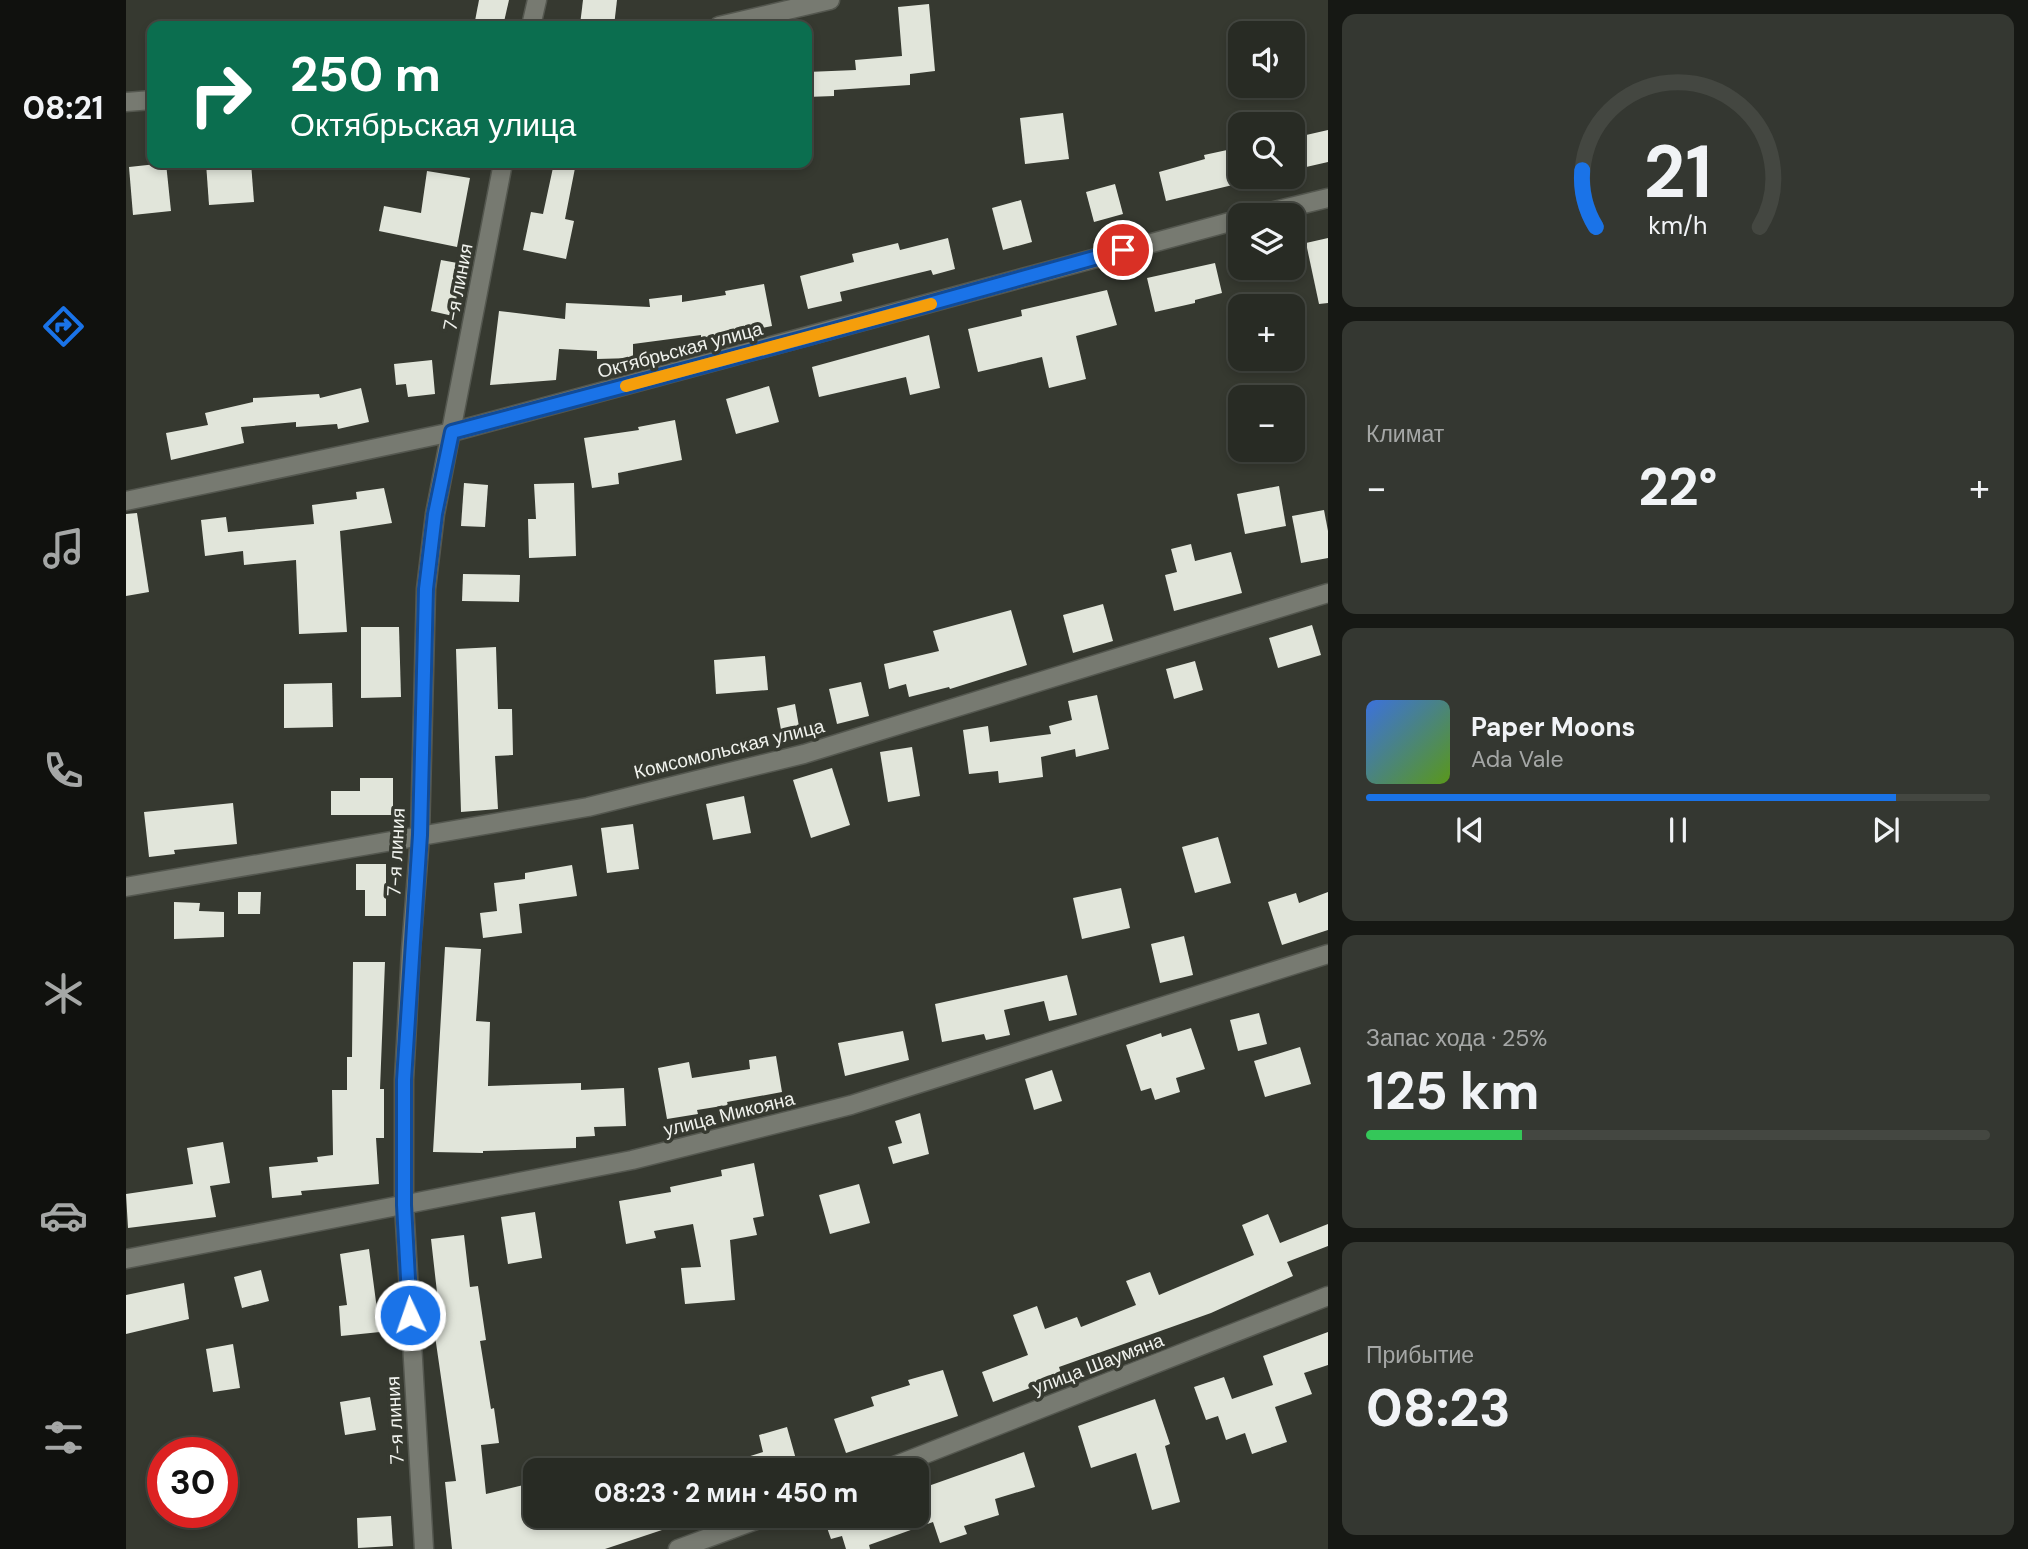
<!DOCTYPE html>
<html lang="ru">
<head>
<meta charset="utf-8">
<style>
	:root { --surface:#282b24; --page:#343731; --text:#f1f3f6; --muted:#a5a7a6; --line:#444741; --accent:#1a73e8 }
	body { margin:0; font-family:"DM Sans",sans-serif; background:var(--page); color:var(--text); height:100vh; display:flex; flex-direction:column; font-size:26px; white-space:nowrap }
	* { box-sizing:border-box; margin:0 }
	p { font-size:23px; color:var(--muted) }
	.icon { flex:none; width:38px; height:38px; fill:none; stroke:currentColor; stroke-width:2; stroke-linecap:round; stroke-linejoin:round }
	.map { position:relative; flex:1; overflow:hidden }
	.panel { display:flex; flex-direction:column; gap:14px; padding:14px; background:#161814; width:700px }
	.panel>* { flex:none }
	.hud { position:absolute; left:21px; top:21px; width:665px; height:147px; border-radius:14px; box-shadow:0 4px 10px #0003,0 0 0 2px var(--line); background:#0b6e4f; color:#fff; overflow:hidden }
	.fabs { position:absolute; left:1102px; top:21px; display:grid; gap:14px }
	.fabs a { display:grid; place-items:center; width:77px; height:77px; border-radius:14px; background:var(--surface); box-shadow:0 4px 10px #0003,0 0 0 2px var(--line); font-size:35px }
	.speed { position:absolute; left:21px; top:1437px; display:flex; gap:14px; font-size:35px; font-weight:700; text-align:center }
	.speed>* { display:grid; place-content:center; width:91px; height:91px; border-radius:50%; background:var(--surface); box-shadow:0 4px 10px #0003,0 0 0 2px var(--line); line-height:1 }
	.speed .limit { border:10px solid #d22; background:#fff; color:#111 }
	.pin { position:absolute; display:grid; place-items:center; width:60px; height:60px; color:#fff; margin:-30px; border:4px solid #fff; border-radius:50%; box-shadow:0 2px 7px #0007 }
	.me { position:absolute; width:77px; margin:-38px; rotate:357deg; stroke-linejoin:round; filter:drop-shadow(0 0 5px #0008) }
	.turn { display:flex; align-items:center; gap:24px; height:147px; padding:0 28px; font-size:32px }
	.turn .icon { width:91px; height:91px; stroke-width:2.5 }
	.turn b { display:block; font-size:49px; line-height:60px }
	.big { font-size:52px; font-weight:800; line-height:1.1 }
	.panel .card { flex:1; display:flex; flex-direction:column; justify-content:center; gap:10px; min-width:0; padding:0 24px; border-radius:14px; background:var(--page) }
	.panel .dial { align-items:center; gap:0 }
	.dial svg { height:182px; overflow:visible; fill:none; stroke:var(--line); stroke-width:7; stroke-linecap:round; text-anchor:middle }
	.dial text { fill:var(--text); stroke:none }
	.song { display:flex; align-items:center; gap:21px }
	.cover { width:84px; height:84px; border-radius:10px; background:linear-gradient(135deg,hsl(220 70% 55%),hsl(90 70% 35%)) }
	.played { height:7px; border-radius:4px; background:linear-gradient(90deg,var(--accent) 85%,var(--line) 85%) }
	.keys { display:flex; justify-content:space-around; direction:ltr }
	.heat { display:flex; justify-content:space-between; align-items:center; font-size:38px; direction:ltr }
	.charge { height:10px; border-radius:5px; background:linear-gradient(90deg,#34c759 25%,var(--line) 0) }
	.trip { position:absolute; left:397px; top:1458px; width:406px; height:70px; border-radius:14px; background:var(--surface); box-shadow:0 4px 10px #0003,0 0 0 2px var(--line); font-weight:800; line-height:70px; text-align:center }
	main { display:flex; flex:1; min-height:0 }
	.menu { display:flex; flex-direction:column; width:126px; justify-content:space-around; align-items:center; background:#10110e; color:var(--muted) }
	.menu .icon { width:49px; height:49px }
	.menu .on { color:var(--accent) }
	.menu b { font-size:32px; color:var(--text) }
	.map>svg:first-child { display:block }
	.building { fill:#e1e5da }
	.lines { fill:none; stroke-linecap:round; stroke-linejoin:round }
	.minor-casing { stroke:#54574f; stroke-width:21 }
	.minor { stroke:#777a71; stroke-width:18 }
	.route-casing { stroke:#114b97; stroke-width:18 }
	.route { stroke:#1a73e8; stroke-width:12 }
	.slow { stroke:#f59e0b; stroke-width:12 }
	.labels { text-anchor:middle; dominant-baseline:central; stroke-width:7; stroke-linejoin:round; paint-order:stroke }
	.street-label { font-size:19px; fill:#f0f2ed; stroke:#363930 }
</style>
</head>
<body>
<main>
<nav class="menu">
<b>08:21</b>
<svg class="icon on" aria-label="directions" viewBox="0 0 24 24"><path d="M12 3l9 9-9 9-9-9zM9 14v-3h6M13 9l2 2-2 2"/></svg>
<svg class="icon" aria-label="music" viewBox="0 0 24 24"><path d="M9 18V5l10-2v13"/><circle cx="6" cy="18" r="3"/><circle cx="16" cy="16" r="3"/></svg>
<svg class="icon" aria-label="phone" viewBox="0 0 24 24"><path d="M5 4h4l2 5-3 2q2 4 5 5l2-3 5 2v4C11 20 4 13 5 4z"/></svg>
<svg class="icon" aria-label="climate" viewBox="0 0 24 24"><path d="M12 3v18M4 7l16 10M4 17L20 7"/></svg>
<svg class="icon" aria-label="car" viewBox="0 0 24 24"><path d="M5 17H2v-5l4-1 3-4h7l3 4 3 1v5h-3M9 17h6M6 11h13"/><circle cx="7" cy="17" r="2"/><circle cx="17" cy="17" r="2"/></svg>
<svg class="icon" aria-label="filters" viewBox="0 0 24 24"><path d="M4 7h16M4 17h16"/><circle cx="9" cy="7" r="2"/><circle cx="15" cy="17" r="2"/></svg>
</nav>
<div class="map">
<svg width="1202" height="1549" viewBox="0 0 1202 1549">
	<rect width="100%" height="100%" fill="#363930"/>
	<!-- building -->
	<g class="building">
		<polygon points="353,0 383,0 377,26 348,26"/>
		<polygon points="457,0 491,0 488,26 454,25"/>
		<polygon points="803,4 809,71 784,74 784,85 708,90 708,96 681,97 681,72 730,70 729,60 776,56 772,7"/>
		<polygon points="937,113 943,159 899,164 894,118"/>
		<polygon points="1202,130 1202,162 1167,170 1167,138"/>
		<polygon points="1115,147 1115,183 1040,201 1033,172 1079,159 1078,155"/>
		<polygon points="40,163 45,211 7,215 3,167"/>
		<polygon points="80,163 125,163 128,202 83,205"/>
		<polygon points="428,163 450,163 439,219 448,221 440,259 397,250 405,212 417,214"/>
		<polygon points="301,171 344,178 331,247 253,231 258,206 295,213"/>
		<polygon points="989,184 997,214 968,222 960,192"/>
		<polygon points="895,200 906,242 877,250 866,208"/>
		<polygon points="822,238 829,269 807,275 805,270 714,292 716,301 682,309 674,276 728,262 726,254 772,243 774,250"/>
		<polygon points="1202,238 1202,303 1193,304 1180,243"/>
		<polygon points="315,260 337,264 327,316 305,311"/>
		<polygon points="1089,263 1096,293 1069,300 1069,303 1029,312 1021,278"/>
		<polygon points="638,284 646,326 575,340 575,335 507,344 507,358 471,359 471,351 433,349 430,380 364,385 373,311 439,319 440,303 524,307 523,299 556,295 556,302 600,295 599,291"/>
		<polygon points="981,290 991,325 950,336 960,379 923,388 916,357 852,372 842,329 896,316 895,310"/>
		<polygon points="803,335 814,388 784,395 780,377 693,397 686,367"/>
		<polygon points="306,360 309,394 282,397 280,384 270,385 268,364"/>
		<polygon points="643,386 653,422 610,434 600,399"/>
		<polygon points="235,388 243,422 212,429 211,424 170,427 170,422 115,427 118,443 45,460 40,433 82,425 79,413 127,402 127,398 193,394 194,398"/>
		<polygon points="549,420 556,460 492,473 493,484 466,488 458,438 513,430 512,427"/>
		<polygon points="338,483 362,485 359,527 335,526"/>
		<polygon points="448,483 450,556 403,558 402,519 410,519 408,484"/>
		<polygon points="1153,486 1160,526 1119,534 1111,494"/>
		<polygon points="258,488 266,523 214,531 221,632 173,634 170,560 118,565 117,551 79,556 75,520 100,517 102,532 188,524 186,505 231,499 230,492"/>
		<polygon points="1198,510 1202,531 1202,558 1175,563 1166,516"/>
		<polygon points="11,513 23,592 0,596 0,514"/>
		<polygon points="1065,544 1069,561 1105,552 1116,593 1048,611 1039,575 1051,572 1045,549"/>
		<polygon points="337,574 394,575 393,602 336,601"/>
		<polygon points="977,604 987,641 947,653 937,615"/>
		<polygon points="885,610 901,665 824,689 823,687 783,697 780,684 763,689 758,664 813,651 807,631"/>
		<polygon points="1186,625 1195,655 1152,668 1143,638"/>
		<polygon points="235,627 273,627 275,697 235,698"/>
		<polygon points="370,647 372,709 386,709 387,755 369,756 372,809 335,812 330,649"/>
		<polygon points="639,656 642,690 590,694 588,660"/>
		<polygon points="1069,661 1077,690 1048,699 1040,669"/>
		<polygon points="735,682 743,716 711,724 703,689"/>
		<polygon points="206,683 207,727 158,728 158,684"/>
		<polygon points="971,695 983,749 950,757 949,749 915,757 917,777 873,783 872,771 843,774 837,730 862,726 864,742 925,734 923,726 946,720 942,701"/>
		<polygon points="669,704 674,732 656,735 651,708"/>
		<polygon points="786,747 794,796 762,802 754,752"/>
		<polygon points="706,768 724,825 685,838 667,780"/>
		<polygon points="234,778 267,778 267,815 205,815 205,791 234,791"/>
		<polygon points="618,796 625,833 587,840 580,804"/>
		<polygon points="107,803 111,844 48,850 49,854 23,857 18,812"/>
		<polygon points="507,824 513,869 481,873 475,828"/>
		<polygon points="1092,837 1105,883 1069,893 1056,847"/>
		<polygon points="230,864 260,864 260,916 239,916 239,890 230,890"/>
		<polygon points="446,865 451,896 393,904 396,933 357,938 354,913 371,911 368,883 399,879 399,873"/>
		<polygon points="995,888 1004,928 956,939 947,898"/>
		<polygon points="112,892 135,892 134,914 112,914"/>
		<polygon points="1202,892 1202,930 1156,945 1142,902 1170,893 1173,903"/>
		<polygon points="48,902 74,903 73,911 98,912 98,937 48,939"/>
		<polygon points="1058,936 1067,975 1034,983 1025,944"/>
		<polygon points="319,947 355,949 350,1021 364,1022 362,1086 455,1083 455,1090 498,1088 500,1126 468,1127 469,1136 450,1137 450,1148 357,1151 357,1153 307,1152"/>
		<polygon points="227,962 259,962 254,1089 258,1089 258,1138 250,1138 253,1184 175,1191 176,1195 146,1198 143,1167 192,1162 191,1157 207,1155 206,1090 221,1090 221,1057 226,1057"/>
		<polygon points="941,975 951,1015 923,1021 918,1001 878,1010 884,1035 860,1040 858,1034 816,1042 809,1004"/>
		<polygon points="1133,1013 1141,1044 1112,1051 1104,1020"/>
		<polygon points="1065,1028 1079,1069 1050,1078 1054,1092 1029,1100 1025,1088 1015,1091 1000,1045 1035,1033 1036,1037"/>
		<polygon points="777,1031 783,1060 719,1076 712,1043"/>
		<polygon points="1174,1047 1185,1084 1139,1097 1128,1061"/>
		<polygon points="650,1056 656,1092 601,1102 602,1105 571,1110 572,1114 541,1119 532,1068 563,1062 566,1078 624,1069 623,1060"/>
		<polygon points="926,1070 936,1101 908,1110 899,1079"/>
		<polygon points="794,1113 803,1154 767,1164 762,1147 776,1143 769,1121"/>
		<polygon points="97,1142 104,1183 84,1186 90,1217 2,1228 0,1194 67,1184 61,1148"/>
		<polygon points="628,1163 638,1216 627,1218 631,1235 604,1240 609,1300 559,1304 555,1268 575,1267 567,1224 528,1231 530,1238 500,1244 493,1201 545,1192 544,1187 596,1176 595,1170"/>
		<polygon points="733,1184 744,1223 704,1234 693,1195"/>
		<polygon points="409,1212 416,1258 382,1264 375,1217"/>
		<polygon points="1142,1214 1154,1243 1202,1224 1202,1246 1161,1262 1167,1276 1085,1313 933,1367 936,1376 867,1402 856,1372 902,1355 887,1315 911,1306 919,1329 951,1317 955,1327 1010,1305 1000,1281 1024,1272 1033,1295 1128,1255 1116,1225"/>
		<polygon points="338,1235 344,1287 352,1286 360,1340 354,1341 365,1409 368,1408 373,1443 355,1445 360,1494 410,1482 410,1516 571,1516 572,1518 479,1549 326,1549 319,1482 330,1481 308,1329 315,1328 305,1239"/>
		<polygon points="243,1249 254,1332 215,1336 213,1306 221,1305 214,1254"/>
		<polygon points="135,1270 143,1301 116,1308 108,1277"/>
		<polygon points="58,1283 63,1319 0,1334 0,1295"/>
		<polygon points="1202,1332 1202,1365 1178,1373 1186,1394 1149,1407 1161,1442 1126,1454 1119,1433 1100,1440 1092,1416 1080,1420 1068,1387 1098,1377 1106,1399 1147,1385 1137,1356"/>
		<polygon points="107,1344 114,1388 87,1392 80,1349"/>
		<polygon points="817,1370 832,1416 720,1453 708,1419 748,1406 745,1397 784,1385 782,1380"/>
		<polygon points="244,1397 250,1430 219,1435 214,1402"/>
		<polygon points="1029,1399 1044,1444 1039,1446 1054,1502 1026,1510 1010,1453 965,1468 952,1426"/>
		<polygon points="661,1427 673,1470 593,1470 593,1466 637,1452 633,1435"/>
		<polygon points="898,1452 909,1487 869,1499 873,1515 838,1526 841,1534 814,1543 807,1522 743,1545 744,1549 720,1549 716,1536 705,1539 699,1522 719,1516 791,1516 791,1490"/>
		<polygon points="265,1516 267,1546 232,1548 231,1518"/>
	</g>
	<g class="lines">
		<defs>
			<g id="minor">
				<polyline points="405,26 411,0"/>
				<polyline points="593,26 704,0"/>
				<polyline points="0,102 26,100"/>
				<polyline points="1132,215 1202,198"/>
				<polyline points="0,501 326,432 1115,219"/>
				<polyline points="0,887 462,807 571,780 678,754 1202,593"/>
				<polyline points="0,1259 506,1160 725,1105 1202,954"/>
				<polyline points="758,1470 1202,1296"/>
				<polyline points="298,1549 278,1205 278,1080 285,950 294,836 300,589 309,514 377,163"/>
				<polyline points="552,1549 641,1516"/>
			</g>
		</defs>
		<!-- minor casing -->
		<use href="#minor" class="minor-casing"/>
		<!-- minor -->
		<use href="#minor" class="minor"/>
	</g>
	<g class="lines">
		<defs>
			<polyline id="route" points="284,1315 278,1205 278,1080 294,835 300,589 309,514 326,432 680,338 997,250"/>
		</defs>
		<!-- route casing -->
		<use href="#route" class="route-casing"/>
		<!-- route -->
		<use href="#route" class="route"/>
		<!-- slow -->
		<polyline class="slow" points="500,386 805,304"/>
	</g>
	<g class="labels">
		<!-- street labels -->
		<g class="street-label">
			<text transform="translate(332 287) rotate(-79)">7-я линия</text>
			<text transform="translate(554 350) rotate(-15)">Октябрьская улица</text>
			<text transform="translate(603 749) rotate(-14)">Комсомольская улица</text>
			<text transform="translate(270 852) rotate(-87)">7-я линия</text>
			<text transform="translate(603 1114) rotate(-14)">улица Микояна</text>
			<text transform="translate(972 1364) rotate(-21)">улица Шаумяна</text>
			<text transform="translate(269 1420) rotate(-93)">7-я линия</text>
		</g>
	</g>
</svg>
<div class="fabs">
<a><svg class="icon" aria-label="sound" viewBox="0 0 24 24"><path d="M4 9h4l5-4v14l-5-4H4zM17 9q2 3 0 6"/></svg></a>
<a><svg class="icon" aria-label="search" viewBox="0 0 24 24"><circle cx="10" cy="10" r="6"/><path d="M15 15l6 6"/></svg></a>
<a><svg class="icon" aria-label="layers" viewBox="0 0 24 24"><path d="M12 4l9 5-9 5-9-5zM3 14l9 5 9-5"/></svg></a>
<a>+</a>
<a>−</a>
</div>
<div class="speed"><div class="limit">30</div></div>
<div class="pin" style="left:997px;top:250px;background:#d93025"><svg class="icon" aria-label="arrive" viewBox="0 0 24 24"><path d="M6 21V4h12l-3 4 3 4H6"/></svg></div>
<svg class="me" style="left:284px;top:1315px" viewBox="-20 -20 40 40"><circle r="17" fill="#1a73e8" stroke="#fff" stroke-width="3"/><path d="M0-11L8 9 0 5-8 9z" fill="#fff"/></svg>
<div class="trip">08:23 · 2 мин · 450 m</div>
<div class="hud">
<div class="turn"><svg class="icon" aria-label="right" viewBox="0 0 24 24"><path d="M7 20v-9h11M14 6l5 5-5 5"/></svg><div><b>250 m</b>Октябрьская улица</div></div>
</div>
</div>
<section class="panel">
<div class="card dial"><svg viewBox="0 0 100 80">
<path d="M14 69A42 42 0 1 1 86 69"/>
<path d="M14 69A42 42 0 0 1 8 44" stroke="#1a73e8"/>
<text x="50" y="56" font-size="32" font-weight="700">21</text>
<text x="50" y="72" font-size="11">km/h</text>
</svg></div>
<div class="card"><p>Климат</p>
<div class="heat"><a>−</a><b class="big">22°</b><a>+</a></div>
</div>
<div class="card">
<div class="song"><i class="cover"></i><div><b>Paper Moons</b><p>Ada Vale</p></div></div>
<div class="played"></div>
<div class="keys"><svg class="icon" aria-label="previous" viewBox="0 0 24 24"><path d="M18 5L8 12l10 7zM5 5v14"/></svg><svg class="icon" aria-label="pause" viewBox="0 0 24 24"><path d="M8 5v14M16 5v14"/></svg><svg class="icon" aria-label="next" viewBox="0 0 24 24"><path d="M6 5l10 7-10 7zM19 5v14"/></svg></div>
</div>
<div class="card"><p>Запас хода · 25%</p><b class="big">125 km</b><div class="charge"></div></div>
<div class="card"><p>Прибытие</p><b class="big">08:23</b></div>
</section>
</main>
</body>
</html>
